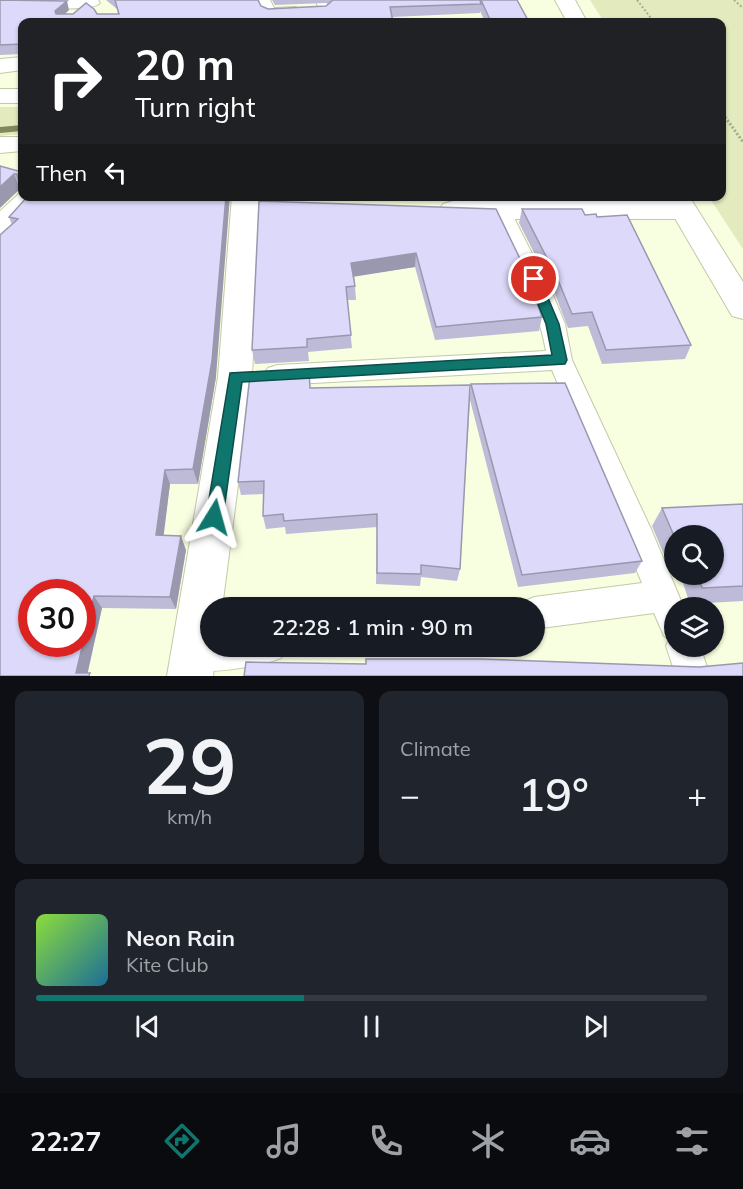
<!DOCTYPE html>
<html lang="en">
<head>
<meta charset="utf-8">
<style>
	:root { --surface:#171b24; --page:#20242c; --text:#f1f3f6; --muted:#9ea1a6; --line:#363941; --accent:#0f766e }
	body { margin:0; font-family:Mulish,sans-serif; background:var(--page); color:var(--text); height:100vh; display:flex; flex-direction:column; font-size:22px; white-space:nowrap }
	* { box-sizing:border-box; margin:0 }
	p { font-size:20px; color:var(--muted) }
	.icon { flex:none; width:33px; height:33px; fill:none; stroke:currentColor; stroke-width:2; stroke-linecap:round; stroke-linejoin:round }
	.map { position:relative; height:676px; overflow:hidden }
	.side { display:flex; flex-direction:column; gap:15px; padding:15px; background:#0d0f14; flex:1 }
	.side>* { flex:none }
	.guide { position:absolute; left:18px; top:18px; width:708px; height:183px; border-radius:12px; box-shadow:0 2px 4px #0004; background:#202124; color:#fff; overflow:hidden }
	.controls { position:absolute; left:664px; top:525px; display:grid; gap:12px }
	.controls a { display:grid; place-items:center; width:60px; height:60px; border-radius:50%; background:var(--surface); box-shadow:0 2px 4px #0004; font-size:30px }
	.speed { position:absolute; left:18px; top:579px; display:flex; gap:12px; font-size:30px; font-weight:700; text-align:center }
	.speed>* { display:grid; place-content:center; width:78px; height:78px; border-radius:50%; background:var(--surface); box-shadow:0 2px 4px #0004; line-height:1 }
	.speed .limit { border:9px solid #d22; background:#fff; color:#111 }
	.pin { position:absolute; display:grid; place-items:center; width:51px; height:51px; color:#fff; margin:-26px; border:3px solid #fff; border-radius:50%; box-shadow:0 2px 6px #0007 }
	.me { position:absolute; width:66px; margin:-33px; rotate:8deg; stroke-linejoin:round; filter:drop-shadow(0 0 4px #0008) }
	.turn { display:flex; align-items:center; gap:21px; height:126px; padding:0 18px; font-size:27px }
	.turn .icon { width:78px; height:78px; stroke-width:2.5 }
	.turn b { display:block; font-size:42px; line-height:51px }
	.then { display:flex; align-items:center; height:57px; padding:0 18px; background:#0003; gap:12px; font-size:22px }
	.big { font-size:45px; font-weight:600; line-height:1.1 }
	.side .tile { flex:1; display:flex; flex-direction:column; justify-content:center; gap:9px; min-width:0; padding:0 21px; border-radius:12px; background:var(--page) }
	.side .dial { align-items:center; gap:0 }
	.dial b { font-size:78px; line-height:1 }
	.song { display:flex; align-items:center; gap:18px }
	.cover { width:72px; height:72px; border-radius:9px; background:linear-gradient(135deg,hsl(90 70% 55%),hsl(200 70% 35%)) }
	.played { height:6px; border-radius:3px; background:linear-gradient(90deg,var(--accent) 40%,var(--line) 40%) }
	.keys { display:flex; justify-content:space-around; direction:ltr }
	.heat { display:flex; justify-content:space-between; align-items:center; font-size:33px; direction:ltr }
	.side .tiles { flex:1; display:grid; gap:15px; grid-template-columns:1fr 1fr }
	.tile:last-child { grid-column:span 2 }
	.trip { position:absolute; left:200px; top:597px; width:345px; height:60px; border-radius:30px; background:var(--surface); box-shadow:0 2px 4px #0004; font-weight:600; line-height:60px; text-align:center }
	.tab-bar { display:flex; height:96px; justify-content:space-around; align-items:center; background:#090b0e; color:var(--muted) }
	.tab-bar .icon { width:42px; height:42px }
	.tab-bar .active { color:var(--accent) }
	.tab-bar b { font-size:27px; color:var(--text) }
	.map>svg:first-child { display:block }
	.green { fill:#e3ebbe }
	.lines { fill:none; stroke-linecap:round; stroke-linejoin:round }
	.stream { fill:#81885d; fill-rule:evenodd }
	.service-casing { stroke:#c3caa5; stroke-width:2 }
	.minor-casing { stroke:#c3caa5; stroke-width:2 }
	.tertiary-casing { stroke:#c3caa5; stroke-width:2 }
	.path-far1 { stroke:#a8ac95; stroke-width:2; stroke-dasharray:2 2; stroke-linecap:butt }
	.path { stroke:#a8ac95; stroke-width:3; stroke-dasharray:2 2; stroke-linecap:butt }
	.service { fill:#fff; fill-rule:evenodd }
	.minor { fill:#fff; fill-rule:evenodd }
	.tertiary { fill:#fff; fill-rule:evenodd }
	.wall { fill:#bdbbd7 }
	.shaded-wall { fill:#9a98af }
	.building { fill:#dcd9fa; stroke:#9a98af; stroke-width:1.5; fill-rule:evenodd }
	.route { fill:#0f766e; stroke:#0a4d48; stroke-width:1.5 }
</style>
</head>
<body>
<div class="map">
<svg width="743" height="676" viewBox="0 0 743 676">
	<rect width="100%" height="100%" fill="#f8fee0"/>
	<!-- green -->
	<g class="green">
		<polygon points="590,0 743,0 743,249 709,197 722,196 722,22 604,22"/>
		<polygon points="0,107 22,107 22,134 0,136"/>
	</g>
	<g class="lines">
		<!-- stream -->
		<polygon class="stream" points="22,125 22,131 0,133 0,127"/>
		<defs>
			<g id="service">
				<path d="M256,0H270L274,8L296,7L303,11C296,18 274,18 264,15Z"/>
				<polygon points="316,0 330,0 336,22 322,22"/>
				<path d="M501,206L508,208L511,212L553,295L565,324L572,360L651,529L684,608H675V646H700L710,676H676L666,646L669,639L664,636L654,613L534,629V608H520L523,602L534,597L642,583L552,370L277,385L268,382L264,375L268,368L277,365L546,351C537,301 513,258 491,212L494,208Z"/>
				<path d="M210,637V646H285L281,658C259,667 203,676 182,668L177,656L182,644Z"/>
			</g>
			<g id="minor">
				<path d="M24,0H98L100,3C93,12 31,9 24,0Z"/>
				<polygon points="22,57 22,70 0,73 0,59"/>
				<rect x="0" y="89" width="22" height="14"/>
				<polygon points="0,137 22,137 22,151 0,153"/>
				<polygon points="22,191 22,196 46,196 10,232 0,235 0,211"/>
				<polygon points="232,196 260,196 252,377 222,608 210,608 210,646 217,646 213,676 167,676 218,377"/>
				<polygon points="453,201 682,201 692,204 696,210 692,216 682,219 453,219 443,216 439,210 443,204"/>
			</g>
			<g id="tertiary">
				<polygon points="555,0 575,0 587,22 567,22"/>
				<polygon points="662,196 689,196 743,282 743,319 732,316"/>
			</g>
		</defs>
		<!-- service casing -->
		<use href="#service" class="service-casing"/>
		<!-- minor casing -->
		<use href="#minor" class="minor-casing"/>
		<!-- tertiary casing -->
		<use href="#tertiary" class="tertiary-casing"/>
		<!-- path-far1 -->
		<g class="path-far1">
			<polyline points="637,0 654,22"/>
			<polyline points="734,0 743,8"/>
			<polyline points="722,113 726,118"/>
		</g>
		<!-- path -->
		<polyline class="path" points="725,117 743,142"/>
		<!-- service -->
		<use href="#service" class="service"/>
		<!-- minor -->
		<use href="#minor" class="minor"/>
		<!-- tertiary -->
		<use href="#tertiary" class="tertiary"/>
	</g>
	<!-- wall -->
	<g class="wall">
		<polygon points="0,0 69,10 65,14 118,14 117,9 106,0 258,0 261,6 268,9 326,6 328,4 326,3 275,5 272,0 517,0 529,22 485,22 480,11 480,13 392,17 22,22 22,54 0,55"/>
		<polygon points="0,166 22,172 22,189 20,189"/>
		<polygon points="28,196 216,377 198,484 170,484 163,535 186,550 176,609 102,608 87,673 0,676 12,225 9,217"/>
		<polygon points="361,196 571,196 570,200"/>
		<polygon points="259,201 496,209 542,317 539,331 435,340 415,267 354,276 355,286 356,300 347,300 352,348 308,352 309,361 255,364 252,350"/>
		<polygon points="522,209 585,215 597,217 691,345 685,359 602,364 588,326 568,328 555,294 519,223"/>
		<polygon points="471,384 642,561 635,573 518,587 470,400 460,569 457,581 421,577 420,586 376,584 377,527 286,534 285,527 266,529 263,516 264,494 241,495 238,482 470,394"/>
		<polygon points="743,504 743,601 690,604 680,574 714,574 675,536 675,568 670,569 652,526 662,508"/>
	</g>
	<!-- shaded-wall -->
	<g class="shaded-wall">
		<polygon points="67,1 69,10 58,20 55,11"/>
		<polygon points="14,174 20,189 0,208 0,187"/>
		<polygon points="226,196 230,196 216,377 198,484 193,469"/>
		<polygon points="416,253 415,267 352,277 351,263"/>
		<polygon points="165,470 170,484 162,549 156,535"/>
		<polygon points="181,536 186,550 176,609 170,597"/>
		<polygon points="94,596 102,608 87,676 76,673"/>
	</g>
	<!-- building -->
	<g class="building">
		<polygon points="0,0 67,1 55,11 56,14 73,14 86,3 94,9 97,14 119,14 115,0 258,0 261,6 268,9 326,6 333,0 480,0 481,4 390,7 393,22 22,22 22,44 0,45"/>
		<polygon points="481,0 517,0 529,22 491,22"/>
		<polygon points="0,166 22,172 22,179 18,179 17,174 14,174 0,187"/>
		<path d="M28,196H226L212,361L193,469L165,470L156,535L181,536L170,597L94,596L76,673H90L89,676H0V235L18,219L9,217ZM32,592H82V644H32Z"/>
		<polygon points="259,201 496,209 524,267 542,317 436,327 416,253 351,263 355,286 346,287 351,335 307,339 307,347 252,350"/>
		<polygon points="522,209 582,209 585,215 596,214 597,217 627,215 691,345 606,350 592,312 572,314 558,280"/>
		<polygon points="309,371 310,388 470,385 460,569 421,565 421,574 377,573 377,514 284,521 283,514 263,516 264,481 238,482 250,375"/>
		<polygon points="565,383 642,561 522,575 471,384"/>
		<polygon points="743,504 743,586 702,588 698,574 714,574 714,536 675,536 675,538 662,508"/>
		<polygon points="366,659 481,659 699,667 743,663 743,676 244,676 246,662 366,664"/>
	</g>
	<!-- route -->
	<polygon class="route" points="534,275 540,279 559,324 567,360 565,364 242,382 223,517 220,522 214,524 209,522 206,517 230,373 552,355 546,324 528,279"/>
</svg>
<div class="controls">
<a><svg class="icon" aria-label="search" viewBox="0 0 24 24"><circle cx="10" cy="10" r="6"/><path d="M15 15l6 6"/></svg></a>
<a><svg class="icon" aria-label="layers" viewBox="0 0 24 24"><path d="M12 4l9 5-9 5-9-5zM3 14l9 5 9-5"/></svg></a>
</div>
<div class="speed"><div class="limit">30</div></div>
<div class="pin" style="left:534px;top:279px;background:#d93025"><svg class="icon" aria-label="arrive" viewBox="0 0 24 24"><path d="M6 21V4h12l-3 4 3 4H6"/></svg></div>
<svg class="me" style="left:214px;top:517px" viewBox="-20 -20 40 40"><path d="M0-17L14 15 0 8-14 15z" fill="#0f766e" stroke="#fff" stroke-width="4"/></svg>
<div class="trip">22:28 · 1 min · 90 m</div>
<div class="guide">
<div class="turn"><svg class="icon" aria-label="right" viewBox="0 0 24 24"><path d="M7 20v-9h11M14 6l5 5-5 5"/></svg><div><b>20 m</b>Turn right</div></div>
<div class="then">Then<svg class="icon" aria-label="left" viewBox="0 0 24 24"><path d="M17 20v-9H6M10 6l-5 5 5 5"/></svg></div>
</div>
</div>
<section class="side">
<div class="tiles">
<div class="tile dial"><b>29</b><p>km/h</p></div>
<div class="tile"><p>Climate</p>
<div class="heat"><a>−</a><b class="big">19°</b><a>+</a></div>
</div>
<div class="tile">
<div class="song"><i class="cover"></i><div><b>Neon Rain</b><p>Kite Club</p></div></div>
<div class="played"></div>
<div class="keys"><svg class="icon" aria-label="previous" viewBox="0 0 24 24"><path d="M18 5L8 12l10 7zM5 5v14"/></svg><svg class="icon" aria-label="pause" viewBox="0 0 24 24"><path d="M8 5v14M16 5v14"/></svg><svg class="icon" aria-label="next" viewBox="0 0 24 24"><path d="M6 5l10 7-10 7zM19 5v14"/></svg></div>
</div>
</div>
</section>
<nav class="tab-bar">
<b>22:27</b>
<svg class="icon active" aria-label="directions" viewBox="0 0 24 24"><path d="M12 3l9 9-9 9-9-9zM9 14v-3h6M13 9l2 2-2 2"/></svg>
<svg class="icon" aria-label="music" viewBox="0 0 24 24"><path d="M9 18V5l10-2v13"/><circle cx="6" cy="18" r="3"/><circle cx="16" cy="16" r="3"/></svg>
<svg class="icon" aria-label="phone" viewBox="0 0 24 24"><path d="M5 4h4l2 5-3 2q2 4 5 5l2-3 5 2v4C11 20 4 13 5 4z"/></svg>
<svg class="icon" aria-label="climate" viewBox="0 0 24 24"><path d="M12 3v18M4 7l16 10M4 17L20 7"/></svg>
<svg class="icon" aria-label="car" viewBox="0 0 24 24"><path d="M5 17H2v-5l4-1 3-4h7l3 4 3 1v5h-3M9 17h6M6 11h13"/><circle cx="7" cy="17" r="2"/><circle cx="17" cy="17" r="2"/></svg>
<svg class="icon" aria-label="filters" viewBox="0 0 24 24"><path d="M4 7h16M4 17h16"/><circle cx="9" cy="7" r="2"/><circle cx="15" cy="17" r="2"/></svg>
</nav>
</body>
</html>
